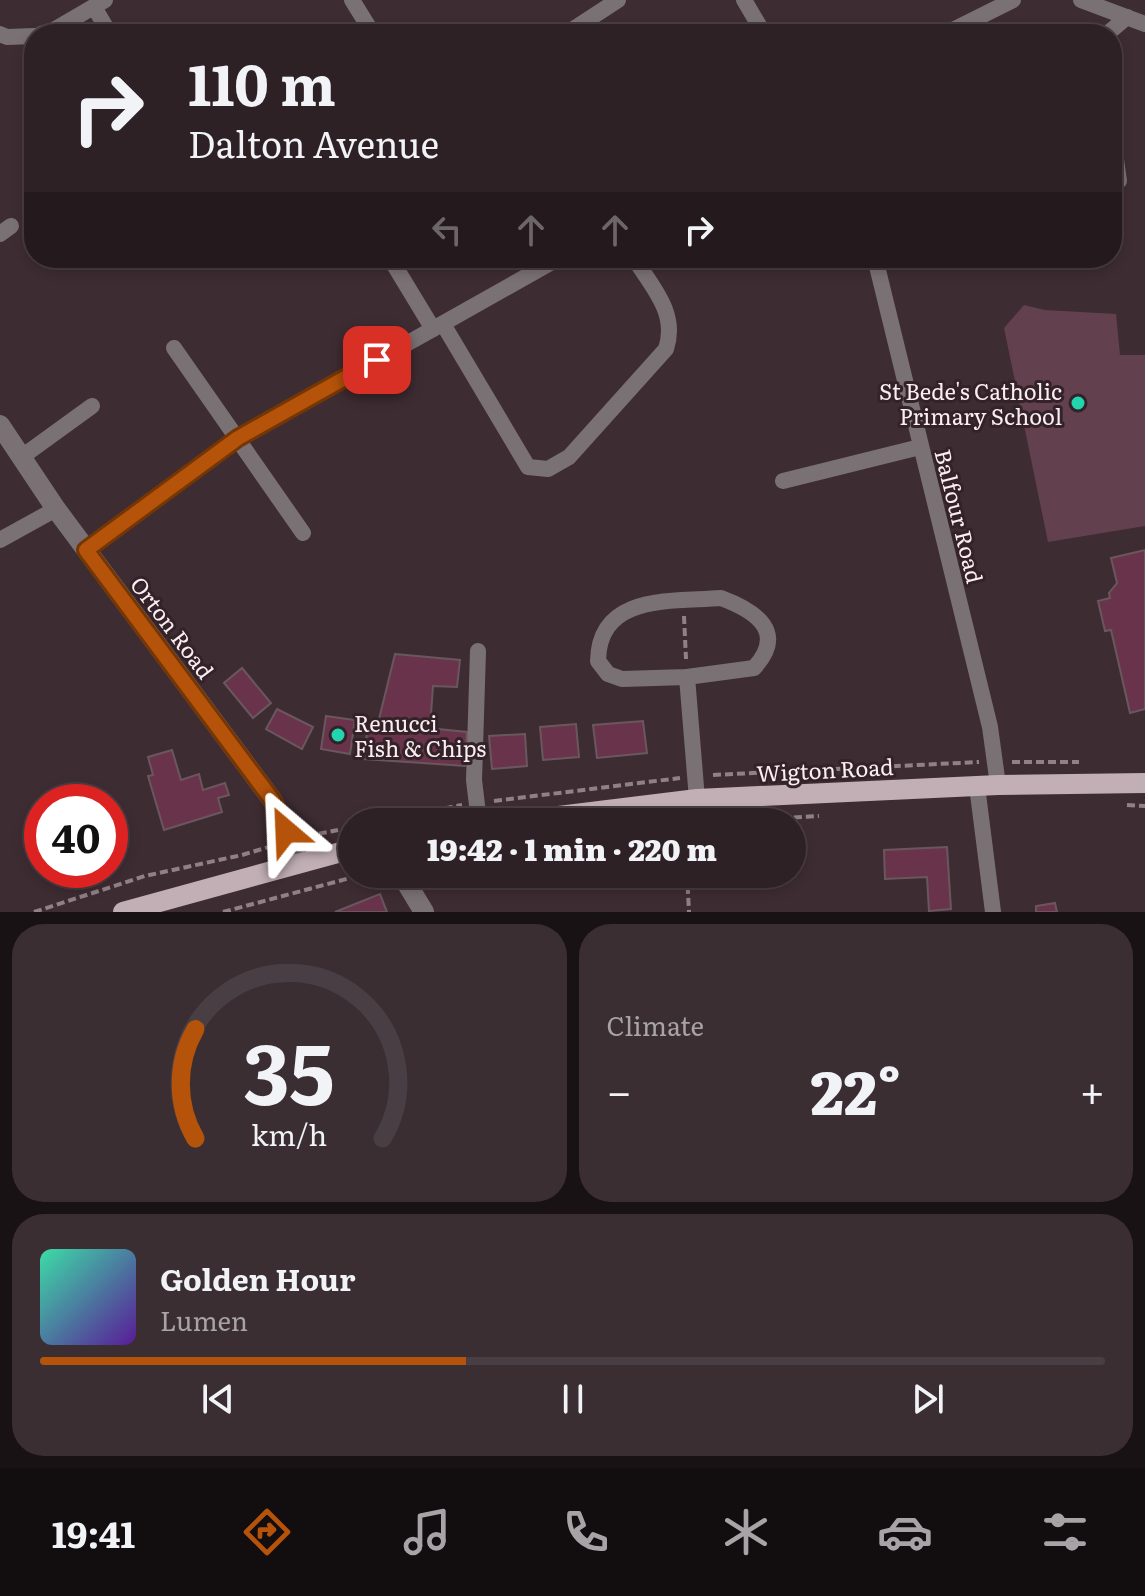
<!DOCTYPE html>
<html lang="en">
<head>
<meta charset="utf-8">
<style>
	:root { --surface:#2e2126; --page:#3a2e32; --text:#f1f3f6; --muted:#a7a3a7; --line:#493e43; --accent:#b45309 }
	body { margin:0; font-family:Literata,serif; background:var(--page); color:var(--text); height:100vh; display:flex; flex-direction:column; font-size:30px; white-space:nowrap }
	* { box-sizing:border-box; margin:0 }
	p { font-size:26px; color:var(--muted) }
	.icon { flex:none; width:44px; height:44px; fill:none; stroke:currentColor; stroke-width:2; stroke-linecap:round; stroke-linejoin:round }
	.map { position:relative; height:912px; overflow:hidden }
	.details { display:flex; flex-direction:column; gap:12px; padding:12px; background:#191215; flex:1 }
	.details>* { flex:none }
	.guide { position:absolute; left:24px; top:24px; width:1098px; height:244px; border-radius:32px; box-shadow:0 4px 12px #0003,0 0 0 2px var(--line); background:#2e2126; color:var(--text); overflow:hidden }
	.speed { position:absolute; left:24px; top:784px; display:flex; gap:16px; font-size:40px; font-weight:700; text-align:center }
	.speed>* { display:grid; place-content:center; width:104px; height:104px; border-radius:50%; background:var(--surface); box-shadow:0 4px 12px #0003,0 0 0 2px var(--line); line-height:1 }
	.speed .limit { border:12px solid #d22; background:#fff; color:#111 }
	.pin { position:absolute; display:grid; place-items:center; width:68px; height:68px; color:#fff; margin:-34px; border-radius:16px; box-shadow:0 4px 12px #0006 }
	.me { position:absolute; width:88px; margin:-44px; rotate:334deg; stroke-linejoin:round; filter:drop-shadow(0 0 6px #0008) }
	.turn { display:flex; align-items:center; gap:28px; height:168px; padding:0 32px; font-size:36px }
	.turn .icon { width:104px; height:104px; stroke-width:2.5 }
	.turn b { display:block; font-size:56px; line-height:68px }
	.lanes { display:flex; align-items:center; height:76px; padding:0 32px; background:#0003; justify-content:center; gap:40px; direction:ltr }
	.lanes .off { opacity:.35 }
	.big { font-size:60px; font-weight:800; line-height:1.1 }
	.details .tile { flex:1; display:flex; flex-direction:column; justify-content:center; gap:12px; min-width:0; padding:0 28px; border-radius:32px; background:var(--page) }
	.details .dial { align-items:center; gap:0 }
	.dial svg { height:208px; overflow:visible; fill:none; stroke:var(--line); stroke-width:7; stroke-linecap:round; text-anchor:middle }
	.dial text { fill:var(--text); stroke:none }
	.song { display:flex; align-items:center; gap:24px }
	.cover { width:96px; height:96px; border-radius:12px; background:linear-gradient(135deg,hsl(160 70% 55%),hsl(270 70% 35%)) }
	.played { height:8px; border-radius:4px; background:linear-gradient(90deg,var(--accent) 40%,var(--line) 40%) }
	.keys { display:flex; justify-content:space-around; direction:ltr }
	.heat { display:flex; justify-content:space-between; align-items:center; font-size:44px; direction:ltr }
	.details .tiles { flex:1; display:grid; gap:12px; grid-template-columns:1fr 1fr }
	.tile:last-child { grid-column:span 2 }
	.trip { position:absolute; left:338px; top:808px; width:468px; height:80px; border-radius:40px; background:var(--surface); box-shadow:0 4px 12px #0003,0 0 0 2px var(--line); font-weight:800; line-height:80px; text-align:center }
	.menu { display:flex; height:128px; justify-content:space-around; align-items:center; background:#120d0f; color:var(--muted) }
	.menu .icon { width:56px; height:56px }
	.menu .on { color:var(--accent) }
	.menu b { font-size:36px; color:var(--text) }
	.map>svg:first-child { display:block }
	.green { fill:#62404e }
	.building { fill:#69344b; stroke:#6a575e; stroke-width:2 }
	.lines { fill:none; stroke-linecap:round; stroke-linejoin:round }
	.path { stroke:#908187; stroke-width:4; stroke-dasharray:8 4; stroke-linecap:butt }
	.minor { stroke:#7a7174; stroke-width:16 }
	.tertiary { stroke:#7a7174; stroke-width:20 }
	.primary { stroke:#c2afb6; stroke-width:20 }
	.route-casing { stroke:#753606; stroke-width:20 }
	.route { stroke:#b45309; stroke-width:14 }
	.poi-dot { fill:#21d5af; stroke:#332329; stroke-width:3 }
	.labels { text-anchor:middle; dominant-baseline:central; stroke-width:6; stroke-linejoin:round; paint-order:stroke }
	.poi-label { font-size:22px; fill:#faeef3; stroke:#332329; text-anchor:end }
	.street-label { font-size:22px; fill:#faeef3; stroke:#332329 }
</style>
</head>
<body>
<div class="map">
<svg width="1145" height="912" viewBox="0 0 1145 912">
	<rect width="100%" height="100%" fill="#3e2c33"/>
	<!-- green -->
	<polygon class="green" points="1024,305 1045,310 1116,314 1120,355 1145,355 1145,526 1048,542 1004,328"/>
	<!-- building -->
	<g class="building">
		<polygon points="1145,550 1145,709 1130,713 1111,630 1105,631 1098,601 1110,598 1109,593 1117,583 1111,558"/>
		<polygon points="395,654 460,660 457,687 433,686 430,728 378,723"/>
		<polygon points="242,668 271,703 253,718 224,683"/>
		<polygon points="277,709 313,727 302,749 266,729"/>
		<polygon points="326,716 355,720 350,754 321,749"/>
		<polygon points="643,721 647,753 597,758 593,725"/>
		<polygon points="368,722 467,732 465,766 364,759"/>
		<polygon points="576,724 579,757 543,760 540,727"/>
		<polygon points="525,734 527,766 492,769 489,736"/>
		<polygon points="172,750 181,780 199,774 203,790 225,783 229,795 218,798 222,812 164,830 148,776 153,775 148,757"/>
		<polygon points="947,847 951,909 929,911 927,877 885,879 884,850"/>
		<polygon points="380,894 387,912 335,912"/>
		<polygon points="1055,903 1057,912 1036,912 1036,906"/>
	</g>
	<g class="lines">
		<!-- path -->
		<g class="path">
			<polyline points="684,616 686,659"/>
			<polyline points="1012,762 1079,762"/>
			<polyline points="713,775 979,762"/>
			<polyline points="494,801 680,778"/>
			<polyline points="1127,805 1145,806"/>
			<polyline points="374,822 462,805"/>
			<polyline points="722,822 819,816"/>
			<polyline points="307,836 338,830"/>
			<polyline points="687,874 689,912"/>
			<polyline points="34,912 145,876 242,855 272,846"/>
			<polyline points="223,912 365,874"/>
		</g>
		<!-- minor -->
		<g class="minor">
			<polyline points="352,0 373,34"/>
			<polyline points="744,0 764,34"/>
			<polyline points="1081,0 1145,24"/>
			<polyline points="94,7 110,34"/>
			<polyline points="0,34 7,37 34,36"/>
			<polyline points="41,34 54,30 105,0"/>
			<polyline points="566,34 618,0"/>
			<polyline points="945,34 1013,0"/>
			<polyline points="1107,34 1127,17"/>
			<polyline points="1112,130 1119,181"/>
			<polyline points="0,234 11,226"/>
			<polyline points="390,258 433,329 559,258"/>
			<polyline points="875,258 990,727 998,785"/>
			<path d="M443,324L528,467L548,469L569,457L666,349C678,313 652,287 634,258"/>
			<polyline points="174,348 303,533"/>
			<polyline points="23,456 92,406"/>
			<polyline points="783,481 920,447"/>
			<polyline points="0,540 56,509"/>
			<polyline points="86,550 238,438 433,329"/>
			<path d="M721,598C756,611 787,632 754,668L687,677L622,679L608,674L598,661C599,593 673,602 721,598Z"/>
			<polyline points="478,651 474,780 479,822"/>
			<polyline points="687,677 697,799"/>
			<polyline points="977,786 993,912"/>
		</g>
		<!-- tertiary -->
		<g class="tertiary">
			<polyline points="0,425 56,509 273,801 298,863"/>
			<polyline points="401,874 424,912"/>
		</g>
		<!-- primary -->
		<g class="primary">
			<polyline points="510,822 697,799 998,785 1145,783"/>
			<polyline points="123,912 352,849"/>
		</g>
	</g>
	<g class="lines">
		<defs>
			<polyline id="route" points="286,831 273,801 86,550 238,438 377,360"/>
		</defs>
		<!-- route casing -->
		<use href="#route" class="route-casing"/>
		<!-- route -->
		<use href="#route" class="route"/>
	</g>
	<!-- markers -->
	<g class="poi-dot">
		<circle cx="1078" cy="403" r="8"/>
		<circle cx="338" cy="735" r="8"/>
	</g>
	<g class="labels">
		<!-- poi labels -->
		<g class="poi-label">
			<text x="1062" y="390">St Bede's Catholic<tspan x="1062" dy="25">Primary School</tspan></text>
			<text x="354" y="722" text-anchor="start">Renucci<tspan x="354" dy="25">Fish &amp; Chips</tspan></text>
		</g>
		<!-- street labels -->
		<g class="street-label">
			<text transform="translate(960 516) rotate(76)">Balfour Road</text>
			<text transform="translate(173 627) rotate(53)">Orton Road</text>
			<text transform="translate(825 769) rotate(-3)">Wigton Road</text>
		</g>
	</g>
</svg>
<div class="speed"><div class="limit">40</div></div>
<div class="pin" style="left:377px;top:360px;background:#d93025"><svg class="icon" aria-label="arrive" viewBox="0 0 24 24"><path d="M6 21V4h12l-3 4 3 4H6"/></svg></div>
<svg class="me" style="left:286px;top:831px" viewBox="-20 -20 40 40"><path d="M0-17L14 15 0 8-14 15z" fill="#b45309" stroke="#fff" stroke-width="4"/></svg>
<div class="trip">19:42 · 1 min · 220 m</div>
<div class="guide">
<div class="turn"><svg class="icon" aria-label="right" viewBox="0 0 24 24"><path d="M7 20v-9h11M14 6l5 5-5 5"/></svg><div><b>110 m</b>Dalton Avenue</div></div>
<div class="lanes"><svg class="icon off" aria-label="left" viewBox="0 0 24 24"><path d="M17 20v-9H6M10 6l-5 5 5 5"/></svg><svg class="icon off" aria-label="ahead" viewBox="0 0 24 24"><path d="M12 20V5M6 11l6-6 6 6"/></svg><svg class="icon off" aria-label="ahead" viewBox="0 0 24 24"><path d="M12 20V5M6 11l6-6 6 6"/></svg><svg class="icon" aria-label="right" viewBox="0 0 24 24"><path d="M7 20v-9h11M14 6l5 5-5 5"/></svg></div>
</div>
</div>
<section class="details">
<div class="tiles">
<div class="tile dial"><svg viewBox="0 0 100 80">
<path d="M14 69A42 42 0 1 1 86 69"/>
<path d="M14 69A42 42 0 0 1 14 27" stroke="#b45309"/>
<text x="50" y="56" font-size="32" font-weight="700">35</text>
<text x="50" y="72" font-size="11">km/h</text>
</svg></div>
<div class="tile"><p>Climate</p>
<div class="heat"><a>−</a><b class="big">22°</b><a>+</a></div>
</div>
<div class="tile">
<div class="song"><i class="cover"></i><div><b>Golden Hour</b><p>Lumen</p></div></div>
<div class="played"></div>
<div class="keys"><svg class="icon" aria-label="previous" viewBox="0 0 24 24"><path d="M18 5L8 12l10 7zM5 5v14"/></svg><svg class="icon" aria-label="pause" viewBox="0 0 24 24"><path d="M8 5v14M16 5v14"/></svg><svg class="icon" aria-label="next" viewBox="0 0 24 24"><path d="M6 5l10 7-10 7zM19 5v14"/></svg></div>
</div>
</div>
</section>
<nav class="menu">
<b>19:41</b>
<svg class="icon on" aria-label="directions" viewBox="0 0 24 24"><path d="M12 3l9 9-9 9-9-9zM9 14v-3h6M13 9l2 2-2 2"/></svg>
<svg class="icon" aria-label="music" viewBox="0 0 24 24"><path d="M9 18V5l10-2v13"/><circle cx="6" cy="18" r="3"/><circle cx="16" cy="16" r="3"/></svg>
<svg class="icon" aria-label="phone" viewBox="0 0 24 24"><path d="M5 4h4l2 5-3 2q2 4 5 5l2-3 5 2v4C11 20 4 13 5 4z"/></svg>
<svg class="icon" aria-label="climate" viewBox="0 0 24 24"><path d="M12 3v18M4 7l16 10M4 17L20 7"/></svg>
<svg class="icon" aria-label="car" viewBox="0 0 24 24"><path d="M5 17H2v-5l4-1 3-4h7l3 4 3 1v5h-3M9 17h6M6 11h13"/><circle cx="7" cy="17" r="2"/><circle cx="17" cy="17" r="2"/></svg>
<svg class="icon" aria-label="filters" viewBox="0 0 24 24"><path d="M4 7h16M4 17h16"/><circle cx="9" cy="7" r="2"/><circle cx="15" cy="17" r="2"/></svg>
</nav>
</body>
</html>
